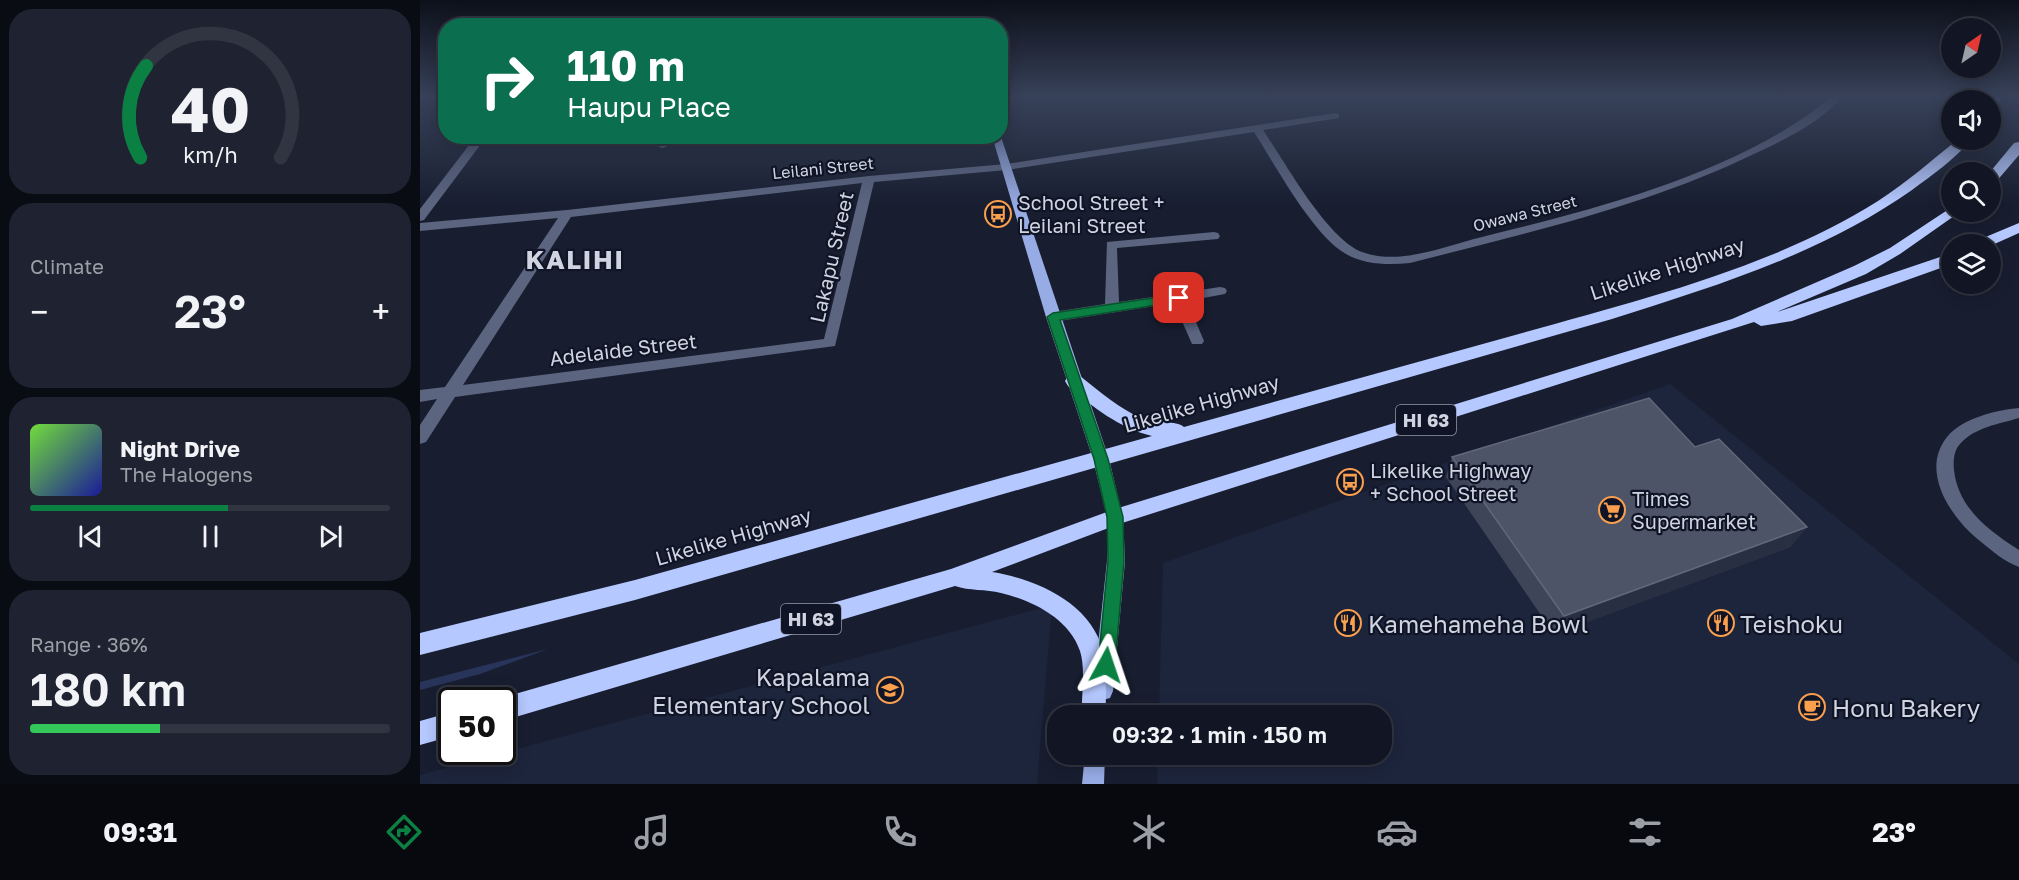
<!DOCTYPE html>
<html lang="en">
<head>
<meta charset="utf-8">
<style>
	:root { --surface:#121624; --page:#1f2331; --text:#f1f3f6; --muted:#9c9fa6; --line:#313541; --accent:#0b8043 }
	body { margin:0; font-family:"Golos Text",sans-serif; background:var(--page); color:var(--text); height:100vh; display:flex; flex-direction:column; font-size:22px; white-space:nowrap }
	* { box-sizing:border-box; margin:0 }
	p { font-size:20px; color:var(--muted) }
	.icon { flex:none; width:33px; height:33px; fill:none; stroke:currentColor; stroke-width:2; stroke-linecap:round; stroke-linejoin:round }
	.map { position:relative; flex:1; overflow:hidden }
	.details { display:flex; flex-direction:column; gap:9px; padding:9px; background:#0a0c14; width:420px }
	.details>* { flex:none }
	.top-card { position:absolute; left:18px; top:18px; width:570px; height:126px; border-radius:24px; box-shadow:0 3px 15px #0003,0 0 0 2px var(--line); background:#0b6e4f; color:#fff; overflow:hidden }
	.needle { width:39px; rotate:34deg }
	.controls { position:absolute; left:1521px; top:18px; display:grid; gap:12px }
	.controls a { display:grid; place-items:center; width:60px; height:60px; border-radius:50%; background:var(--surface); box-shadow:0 3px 15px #0003,0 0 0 2px var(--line); font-size:30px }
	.speed { position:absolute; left:18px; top:687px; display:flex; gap:12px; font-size:30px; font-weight:700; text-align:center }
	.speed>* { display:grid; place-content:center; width:78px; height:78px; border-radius:50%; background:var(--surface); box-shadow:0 3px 15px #0003,0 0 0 2px var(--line); line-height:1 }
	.speed .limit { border:3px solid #111; border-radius:9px; background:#fff; color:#111 }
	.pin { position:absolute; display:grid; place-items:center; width:51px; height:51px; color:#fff; margin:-26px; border-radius:12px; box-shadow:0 3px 9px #0006 }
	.me { position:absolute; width:66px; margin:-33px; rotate:5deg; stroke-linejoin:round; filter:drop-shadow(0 0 4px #0008) }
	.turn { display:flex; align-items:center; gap:21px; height:126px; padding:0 30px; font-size:27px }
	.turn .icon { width:78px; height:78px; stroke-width:2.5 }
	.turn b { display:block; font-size:42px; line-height:51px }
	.big { font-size:45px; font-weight:600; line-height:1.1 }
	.details .widget { flex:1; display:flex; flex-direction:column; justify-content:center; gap:9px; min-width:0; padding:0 21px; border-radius:24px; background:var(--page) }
	.details .dial { align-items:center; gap:0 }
	.dial svg { height:156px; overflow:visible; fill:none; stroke:var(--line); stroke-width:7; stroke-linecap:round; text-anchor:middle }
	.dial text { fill:var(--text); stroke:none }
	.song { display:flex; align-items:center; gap:18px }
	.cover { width:72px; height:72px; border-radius:9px; background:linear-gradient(135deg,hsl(100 70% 55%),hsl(240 70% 35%)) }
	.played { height:6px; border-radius:3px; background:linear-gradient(90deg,var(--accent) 55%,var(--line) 55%) }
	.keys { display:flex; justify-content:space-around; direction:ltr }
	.heat { display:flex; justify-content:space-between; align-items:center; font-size:33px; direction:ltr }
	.charge { height:9px; border-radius:4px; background:linear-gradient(90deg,#34c759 36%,var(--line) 0) }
	.trip { position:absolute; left:627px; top:705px; width:345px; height:60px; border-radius:24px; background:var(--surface); box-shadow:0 3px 15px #0003,0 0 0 2px var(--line); font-weight:600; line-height:60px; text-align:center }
	.dock { display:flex; height:96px; justify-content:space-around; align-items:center; background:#07090e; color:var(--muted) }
	.dock .icon { width:42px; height:42px }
	.dock .on { color:var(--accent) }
	.dock b { font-size:27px; color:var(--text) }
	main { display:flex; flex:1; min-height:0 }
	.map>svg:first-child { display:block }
	.built { fill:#1d253d }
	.green { fill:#29345b }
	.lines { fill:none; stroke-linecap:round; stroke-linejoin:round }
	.minor { fill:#5b6580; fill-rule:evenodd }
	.major { fill:#97abe4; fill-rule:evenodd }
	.highway { fill:#b5c8ff; fill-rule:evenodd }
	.wall { fill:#3e4558 }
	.shaded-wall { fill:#282f42 }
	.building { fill:#4e5467; stroke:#62687a; stroke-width:1.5 }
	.route { fill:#0b8043; stroke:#07532c; stroke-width:1.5 }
	.labels { text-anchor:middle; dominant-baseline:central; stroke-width:4.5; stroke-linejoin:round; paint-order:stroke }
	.far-street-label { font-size:16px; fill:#cfd4e0; stroke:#0f1526 }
	.shield { fill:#0f1526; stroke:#959ba8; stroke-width:1.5 }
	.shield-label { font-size:18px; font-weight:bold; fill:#cfd4e0 }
	.poi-label { font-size:20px; fill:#cfd4e0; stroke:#0f1526; text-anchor:start }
	.street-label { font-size:20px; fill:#cfd4e0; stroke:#0f1526 }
	.near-poi-label { font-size:24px; fill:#cfd4e0; stroke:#0f1526; text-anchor:start }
	.district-label { font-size:26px; font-weight:bold; letter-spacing:1.5px; fill:#cfd4e0; stroke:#0f1526 }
</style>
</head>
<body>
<main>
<section class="details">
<div class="widget dial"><svg viewBox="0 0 100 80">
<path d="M14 69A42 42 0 1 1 86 69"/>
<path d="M14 69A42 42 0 0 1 17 22" stroke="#0b8043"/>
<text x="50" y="56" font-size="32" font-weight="700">40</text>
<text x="50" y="72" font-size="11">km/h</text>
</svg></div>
<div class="widget"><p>Climate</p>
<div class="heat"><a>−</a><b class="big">23°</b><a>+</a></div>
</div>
<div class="widget">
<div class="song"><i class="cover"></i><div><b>Night Drive</b><p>The Halogens</p></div></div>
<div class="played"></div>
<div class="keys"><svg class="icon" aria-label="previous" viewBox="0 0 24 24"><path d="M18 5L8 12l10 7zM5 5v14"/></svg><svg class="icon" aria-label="pause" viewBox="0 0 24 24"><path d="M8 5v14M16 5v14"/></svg><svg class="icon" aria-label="next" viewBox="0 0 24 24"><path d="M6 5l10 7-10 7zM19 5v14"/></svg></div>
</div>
<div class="widget"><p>Range · 36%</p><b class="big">180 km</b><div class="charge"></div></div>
</section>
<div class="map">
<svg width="1599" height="784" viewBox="0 0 1599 784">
	<rect width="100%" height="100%" fill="#181e30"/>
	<!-- built -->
	<g class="built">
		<polygon points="1250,384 1599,664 1599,784 737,784 738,755 962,754 962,716 739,715 743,563"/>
		<polygon points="632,605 617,784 0,784 0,775"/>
	</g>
	<!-- green -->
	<polygon class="green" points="128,649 60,674 0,690 0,682"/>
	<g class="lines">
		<!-- minor -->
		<g class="minor">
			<polygon points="1055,96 1066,96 1067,98 1062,101"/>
			<path d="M1412,96H1423C1401,122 1366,139 1336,153C1227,206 1107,233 990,263C969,265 945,265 926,254C892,234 856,166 834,132L586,170L454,182L415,346L35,397L6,442L0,444V425L17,399L0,402V390L25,387L138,218L0,231V223L147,210L449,176L586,164L915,113L919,114V118L843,130C865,162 907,239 942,252C980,266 1025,246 1062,237C1173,210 1325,171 1412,96ZM442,183L404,339L43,385L151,217Z"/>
			<polygon points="56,136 67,136 4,220 0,221 0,209"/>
			<polygon points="241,136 252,136 246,147 242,148 236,145"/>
			<polygon points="794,232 798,233 800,236 798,239 697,248 699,302 800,287 805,288 807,291 805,294 767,301 784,341 782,344 772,344 754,303 633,322 626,317 633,312 685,304 687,242"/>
			<path d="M1599,408V418C1579,424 1555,427 1540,444C1534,450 1533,461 1534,470C1538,508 1569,531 1599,550V567C1585,562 1572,551 1560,541C1532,519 1499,472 1527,437C1542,418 1577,410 1599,408Z"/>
		</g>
		<!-- major -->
		<g class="major">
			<polygon points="580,134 689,459 703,517 705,561 693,691 690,698 683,700 676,698 673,691 687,561 687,517 673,459 626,317 572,136 580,136"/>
			<polygon points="665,754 685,754 684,784 662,784"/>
		</g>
		<!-- highway -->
		<g class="highway">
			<polygon points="1571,96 1583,96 1574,108 1570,109 1570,100 1567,100"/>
			<path d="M1537,140H1551C1535,159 1511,176 1492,190C1401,254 1296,286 1192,319L215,600L0,655V633L215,580L732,436C699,428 673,407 648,386L645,381L648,376L654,375L660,376C680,392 700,409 723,419C736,424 756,420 764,427C872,397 980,367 1088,337C1211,302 1349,270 1458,201C1486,183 1511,161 1537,140Z"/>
			<polygon points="1599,142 1599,155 1575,183 1570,184 1570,172 1594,143"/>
			<path d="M1532,207V212H1539L1537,214L1480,254L1446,274L1357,312L1532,253V264L1372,321L1341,326L1334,322L699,524L572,572C616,579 671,603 683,651C688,672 685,694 686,716H662C661,695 666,670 660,651C649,618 611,600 581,593C566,589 549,591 535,586L82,721V700H74L531,569L695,509L1312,319L1434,266L1470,248Z"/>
			<polygon points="1599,223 1599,233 1570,246 1553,244 1556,241"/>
			<polygon points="32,712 32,736 0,745 0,721"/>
		</g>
	</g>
	<!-- wall -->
	<polygon class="wall" points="1275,447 1387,527 1370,547 1134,634 1026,477 1032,457"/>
	<!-- shaded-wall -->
	<polygon class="shaded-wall" points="1387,527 1370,547 1134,634 1144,616"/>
	<!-- building -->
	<polygon class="building" points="1229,398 1275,447 1299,439 1387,527 1144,616 1032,457"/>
	<!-- sky -->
	<linearGradient id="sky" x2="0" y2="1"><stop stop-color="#0d101a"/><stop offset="0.47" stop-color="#374159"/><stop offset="1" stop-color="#374159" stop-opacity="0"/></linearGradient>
	<rect width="1599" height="205" fill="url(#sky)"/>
	<!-- route -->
	<polygon class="route" points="759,294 765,298 763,301 640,320 688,459 703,517 704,561 695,665 693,671 686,673 680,671 678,665 688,561 687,517 674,459 627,317 633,313"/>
	<!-- icons -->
	<defs>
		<symbol id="bus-ring" viewBox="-11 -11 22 22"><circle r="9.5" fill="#0f1526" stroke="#fa9f4e" stroke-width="1.5"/><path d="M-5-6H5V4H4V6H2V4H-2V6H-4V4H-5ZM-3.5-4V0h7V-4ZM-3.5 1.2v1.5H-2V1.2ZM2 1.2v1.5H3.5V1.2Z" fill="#fa9f4e"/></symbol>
		<symbol id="supermarket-ring" viewBox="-11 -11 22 22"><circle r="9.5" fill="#0f1526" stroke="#fa9f4e" stroke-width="1.5"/><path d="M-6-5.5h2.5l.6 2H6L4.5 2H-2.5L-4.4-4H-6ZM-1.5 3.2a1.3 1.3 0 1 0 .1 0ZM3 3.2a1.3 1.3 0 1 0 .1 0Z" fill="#fa9f4e"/></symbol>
		<symbol id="restaurant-ring" viewBox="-11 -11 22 22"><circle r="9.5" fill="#0f1526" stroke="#fa9f4e" stroke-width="1.5"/><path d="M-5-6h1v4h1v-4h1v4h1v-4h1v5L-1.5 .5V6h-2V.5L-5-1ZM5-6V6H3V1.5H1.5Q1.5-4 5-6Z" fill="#fa9f4e"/></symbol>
		<symbol id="school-ring" viewBox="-11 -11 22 22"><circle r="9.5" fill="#0f1526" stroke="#fa9f4e" stroke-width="1.5"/><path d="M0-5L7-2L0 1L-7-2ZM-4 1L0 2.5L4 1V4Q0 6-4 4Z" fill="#fa9f4e"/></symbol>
		<symbol id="cafe-ring" viewBox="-11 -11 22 22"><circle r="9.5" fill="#0f1526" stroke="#fa9f4e" stroke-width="1.5"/><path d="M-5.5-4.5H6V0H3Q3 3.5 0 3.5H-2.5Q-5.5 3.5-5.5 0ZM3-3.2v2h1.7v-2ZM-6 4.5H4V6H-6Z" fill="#fa9f4e"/></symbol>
	</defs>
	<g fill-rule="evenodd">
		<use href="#bus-ring" x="563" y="199" width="30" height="30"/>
		<use href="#bus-ring" x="915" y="467" width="30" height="30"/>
		<use href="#supermarket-ring" x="1177" y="495" width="30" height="30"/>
		<use href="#restaurant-ring" x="913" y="608" width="30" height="30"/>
		<use href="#restaurant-ring" x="1286" y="608" width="30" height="30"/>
		<use href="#school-ring" x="455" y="675" width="30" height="30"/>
		<use href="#cafe-ring" x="1377" y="692" width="30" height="30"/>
	</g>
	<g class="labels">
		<!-- far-street labels -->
		<g class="far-street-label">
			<text transform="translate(403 168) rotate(-6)">Leilani Street</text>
			<text transform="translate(1105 213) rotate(-14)">Owawa Street</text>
		</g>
		<!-- shield labels -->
		<g class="shield">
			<rect x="976" y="405" width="60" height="30" rx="4.5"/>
			<rect x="361" y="604" width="60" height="30" rx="4.5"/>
		</g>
		<g class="shield-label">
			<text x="1006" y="420">HI 63</text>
			<text x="391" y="619">HI 63</text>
		</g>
		<!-- poi labels -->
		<g class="poi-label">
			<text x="598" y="202">School Street +<tspan x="598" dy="23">Leilani Street</tspan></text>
			<text x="950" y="470">Likelike Highway<tspan x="950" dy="23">+ School Street</tspan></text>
			<text x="1212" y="498">Times<tspan x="1212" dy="23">Supermarket</tspan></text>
		</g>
		<!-- street labels -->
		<g class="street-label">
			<text transform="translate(411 257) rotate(-77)">Lakapu Street</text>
			<text transform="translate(1247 268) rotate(-18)">Likelike Highway</text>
			<text transform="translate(203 349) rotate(-7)">Adelaide Street</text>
			<text transform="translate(781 403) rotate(-16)">Likelike Highway</text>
			<text transform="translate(313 536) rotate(-16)">Likelike Highway</text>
		</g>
		<!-- near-poi labels -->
		<g class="near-poi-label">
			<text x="948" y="623">Kamehameha Bowl</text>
			<text x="1320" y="623">Teishoku</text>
			<text x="450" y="676" text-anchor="end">Kapalama<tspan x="450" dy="28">Elementary School</tspan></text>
			<text x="1412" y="707">Honu Bakery</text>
		</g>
		<!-- district labels -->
		<g class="district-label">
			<text x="155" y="259">KALIHI</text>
		</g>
	</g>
</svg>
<div class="controls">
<a><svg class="needle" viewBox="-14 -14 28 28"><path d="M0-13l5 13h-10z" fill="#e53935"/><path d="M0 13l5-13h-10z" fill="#9c9fa6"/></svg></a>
<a><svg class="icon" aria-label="sound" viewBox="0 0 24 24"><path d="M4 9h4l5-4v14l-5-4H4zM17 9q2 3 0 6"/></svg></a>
<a><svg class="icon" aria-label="search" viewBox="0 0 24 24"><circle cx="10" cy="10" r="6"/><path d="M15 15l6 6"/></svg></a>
<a><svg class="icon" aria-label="layers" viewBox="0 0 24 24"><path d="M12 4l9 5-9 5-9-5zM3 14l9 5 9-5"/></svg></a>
</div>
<div class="speed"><div class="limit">50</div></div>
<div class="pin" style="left:759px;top:298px;background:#d93025"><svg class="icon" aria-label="arrive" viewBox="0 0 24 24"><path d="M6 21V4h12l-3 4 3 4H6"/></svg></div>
<svg class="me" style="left:686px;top:665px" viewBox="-20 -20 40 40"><path d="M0-17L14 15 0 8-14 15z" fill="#0b8043" stroke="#fff" stroke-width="4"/></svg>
<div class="trip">09:32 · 1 min · 150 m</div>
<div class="top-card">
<div class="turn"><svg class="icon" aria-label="right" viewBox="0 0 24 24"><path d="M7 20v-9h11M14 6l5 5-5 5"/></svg><div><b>110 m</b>Haupu Place</div></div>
</div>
</div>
</main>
<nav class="dock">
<b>09:31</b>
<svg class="icon on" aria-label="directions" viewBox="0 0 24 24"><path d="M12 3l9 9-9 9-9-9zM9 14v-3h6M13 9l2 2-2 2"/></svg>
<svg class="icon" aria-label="music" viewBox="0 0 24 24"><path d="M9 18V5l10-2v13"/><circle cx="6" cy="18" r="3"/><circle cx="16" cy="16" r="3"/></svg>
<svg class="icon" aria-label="phone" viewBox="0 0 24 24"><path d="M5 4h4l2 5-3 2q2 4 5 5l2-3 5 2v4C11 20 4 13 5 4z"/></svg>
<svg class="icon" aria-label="climate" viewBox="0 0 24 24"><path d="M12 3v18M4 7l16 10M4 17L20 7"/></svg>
<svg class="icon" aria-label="car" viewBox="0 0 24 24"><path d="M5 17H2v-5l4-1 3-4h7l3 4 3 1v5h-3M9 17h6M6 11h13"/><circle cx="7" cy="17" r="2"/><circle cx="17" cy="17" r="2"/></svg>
<svg class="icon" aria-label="filters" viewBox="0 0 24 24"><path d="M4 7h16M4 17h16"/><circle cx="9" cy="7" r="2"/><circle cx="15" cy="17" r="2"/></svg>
<b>23°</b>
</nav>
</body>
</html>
